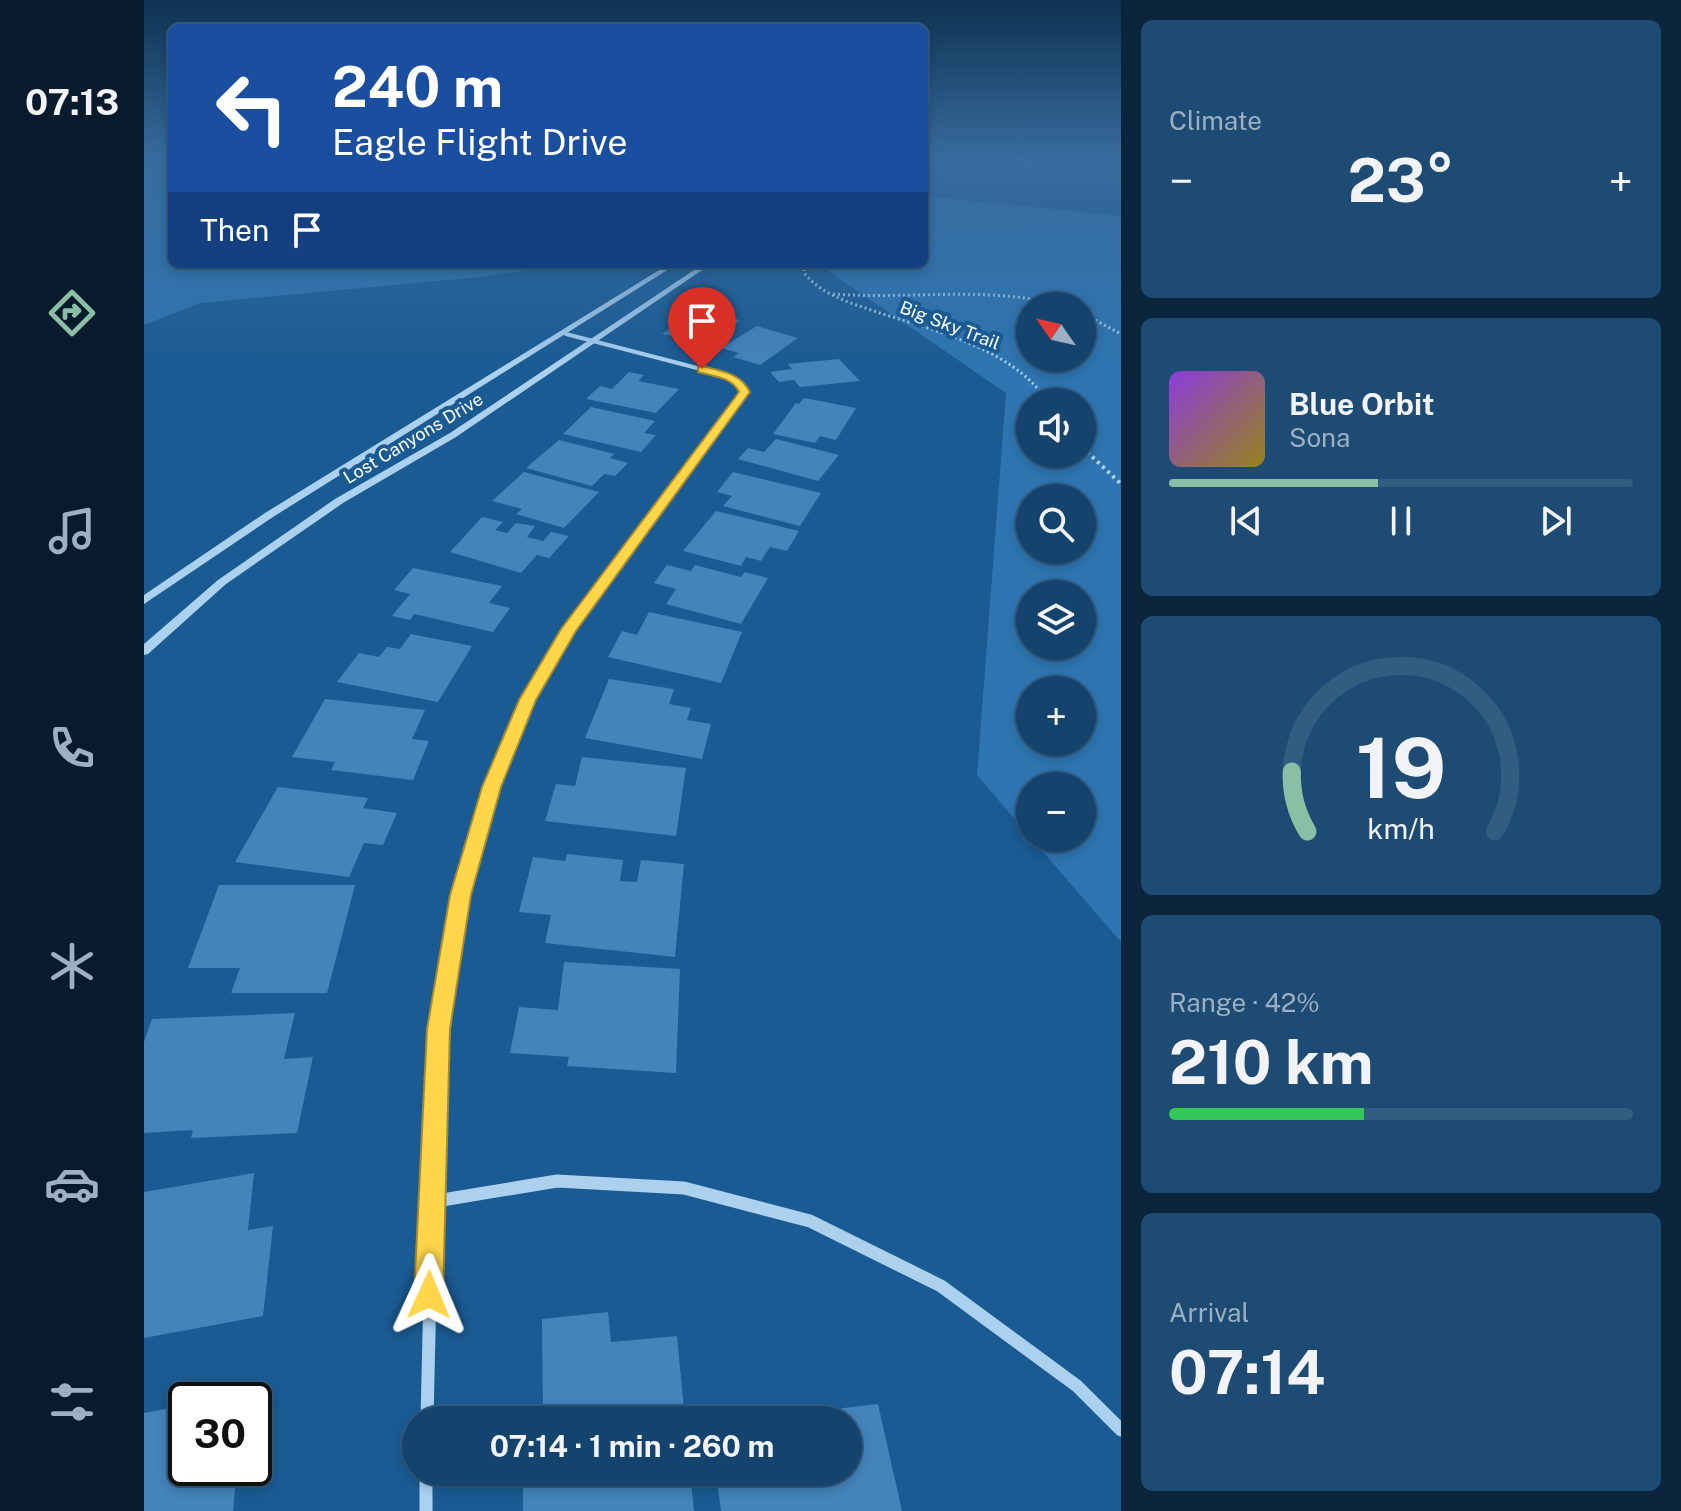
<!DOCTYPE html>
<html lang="en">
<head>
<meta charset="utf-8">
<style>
	:root { --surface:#14446e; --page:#1d4b73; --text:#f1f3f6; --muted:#9db0c2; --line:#335c81; --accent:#8abfa5 }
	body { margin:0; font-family:"Public Sans",sans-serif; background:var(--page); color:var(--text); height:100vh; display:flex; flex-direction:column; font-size:30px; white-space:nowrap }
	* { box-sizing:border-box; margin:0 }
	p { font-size:26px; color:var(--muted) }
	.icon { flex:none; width:44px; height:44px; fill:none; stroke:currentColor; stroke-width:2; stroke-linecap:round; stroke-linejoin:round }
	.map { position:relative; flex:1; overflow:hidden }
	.details { display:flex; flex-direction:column; gap:20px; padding:20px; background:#0b253c; width:560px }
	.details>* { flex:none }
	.banner { position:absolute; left:24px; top:24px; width:760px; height:244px; border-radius:12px; box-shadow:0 4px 12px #0003,0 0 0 2px var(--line); background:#1a4fa0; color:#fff; overflow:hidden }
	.needle { width:52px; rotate:304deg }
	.controls { position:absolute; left:872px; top:292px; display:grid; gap:16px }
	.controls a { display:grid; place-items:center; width:80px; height:80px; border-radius:50%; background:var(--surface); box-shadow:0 4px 12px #0003,0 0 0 2px var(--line); font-size:40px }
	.speed { position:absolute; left:24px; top:1382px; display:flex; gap:16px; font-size:40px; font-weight:700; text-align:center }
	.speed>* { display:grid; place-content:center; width:104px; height:104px; border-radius:50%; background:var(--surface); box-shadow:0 4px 12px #0003,0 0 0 2px var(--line); line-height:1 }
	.speed .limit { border:4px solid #111; border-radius:12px; background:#fff; color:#111 }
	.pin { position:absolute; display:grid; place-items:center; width:68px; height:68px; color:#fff; margin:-82px -34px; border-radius:50% 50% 50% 0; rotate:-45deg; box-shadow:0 0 8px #0007 }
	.pin .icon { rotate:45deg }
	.me { position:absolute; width:88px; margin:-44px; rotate:1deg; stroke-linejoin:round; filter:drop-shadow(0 0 6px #0008) }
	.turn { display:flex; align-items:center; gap:28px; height:168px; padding:0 32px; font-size:36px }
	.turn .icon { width:104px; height:104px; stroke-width:2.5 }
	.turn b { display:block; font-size:56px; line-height:68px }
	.then { display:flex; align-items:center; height:76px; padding:0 32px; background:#0003; gap:16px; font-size:30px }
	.big { font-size:60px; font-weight:700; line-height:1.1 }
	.details .widget { flex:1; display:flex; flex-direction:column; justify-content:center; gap:12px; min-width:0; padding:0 28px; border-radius:12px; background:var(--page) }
	.details .dial { align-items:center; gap:0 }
	.dial svg { height:208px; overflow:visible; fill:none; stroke:var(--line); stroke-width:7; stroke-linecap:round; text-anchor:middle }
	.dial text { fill:var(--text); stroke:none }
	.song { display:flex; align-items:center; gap:24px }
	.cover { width:96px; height:96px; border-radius:12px; background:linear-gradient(135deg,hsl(270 70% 55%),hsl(50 70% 35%)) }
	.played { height:8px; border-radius:4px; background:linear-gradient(90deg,var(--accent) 45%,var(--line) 45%) }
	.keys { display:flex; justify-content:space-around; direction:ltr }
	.heat { display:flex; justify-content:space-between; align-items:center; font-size:44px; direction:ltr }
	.charge { height:12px; border-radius:6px; background:linear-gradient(90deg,#34c759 42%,var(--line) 0) }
	.trip { position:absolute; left:258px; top:1406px; width:460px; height:80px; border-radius:40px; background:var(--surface); box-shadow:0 4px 12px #0003,0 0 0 2px var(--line); font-weight:700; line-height:80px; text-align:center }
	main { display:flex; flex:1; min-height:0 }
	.menu { display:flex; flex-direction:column; width:144px; justify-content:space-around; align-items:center; background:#081b2c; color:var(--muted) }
	.menu .icon { width:56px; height:56px }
	.menu .active { color:var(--accent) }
	.menu b { font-size:36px; color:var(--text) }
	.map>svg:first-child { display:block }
	.green { fill:#2e75b1; fill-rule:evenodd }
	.building { fill:#4384ba }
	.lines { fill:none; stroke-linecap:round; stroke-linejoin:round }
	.path-far1 { stroke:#abd1ef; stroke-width:3; stroke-dasharray:2 3; stroke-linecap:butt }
	.path { stroke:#abd1ef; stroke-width:4; stroke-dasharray:3 4; stroke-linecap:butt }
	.minor-far4 { stroke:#abd1ef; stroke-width:4 }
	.minor-far3 { stroke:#abd1ef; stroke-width:6 }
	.minor-far2 { stroke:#abd1ef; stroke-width:7 }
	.minor-far1 { stroke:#abd1ef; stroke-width:10 }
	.minor { stroke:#abd1ef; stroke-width:13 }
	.tertiary { fill:#abd1ef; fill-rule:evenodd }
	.route { fill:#ffd54a; stroke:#a68a30; stroke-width:2 }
	.labels { text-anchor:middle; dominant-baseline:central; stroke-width:8; stroke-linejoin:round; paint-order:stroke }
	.far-street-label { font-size:18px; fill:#fff; stroke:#1a5b93 }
</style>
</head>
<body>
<main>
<nav class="menu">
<b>07:13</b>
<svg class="icon active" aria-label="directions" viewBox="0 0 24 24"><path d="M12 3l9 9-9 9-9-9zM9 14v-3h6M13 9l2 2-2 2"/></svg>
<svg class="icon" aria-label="music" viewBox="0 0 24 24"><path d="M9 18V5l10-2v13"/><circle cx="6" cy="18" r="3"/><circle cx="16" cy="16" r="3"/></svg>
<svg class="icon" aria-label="phone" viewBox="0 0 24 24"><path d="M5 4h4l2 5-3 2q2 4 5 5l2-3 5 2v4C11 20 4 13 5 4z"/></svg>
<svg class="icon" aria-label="climate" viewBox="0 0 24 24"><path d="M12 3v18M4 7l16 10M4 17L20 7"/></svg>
<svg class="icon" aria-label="car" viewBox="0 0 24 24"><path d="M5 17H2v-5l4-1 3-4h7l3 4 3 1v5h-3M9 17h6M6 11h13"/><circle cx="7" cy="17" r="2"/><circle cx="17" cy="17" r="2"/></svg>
<svg class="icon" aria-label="filters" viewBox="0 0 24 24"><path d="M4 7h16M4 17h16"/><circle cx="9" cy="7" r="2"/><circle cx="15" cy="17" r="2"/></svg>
</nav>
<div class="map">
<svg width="977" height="1511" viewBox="0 0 977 1511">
	<rect width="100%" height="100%" fill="#1a5b93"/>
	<!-- green -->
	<g class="green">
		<polygon points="0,159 28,159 28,264 432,264 336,277 56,303 0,325"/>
		<path d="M780,196L977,216V942L887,838H938V786H886V837L833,775L862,393L683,270L688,264H780ZM886,306H938V358H886ZM886,402H938V454H886ZM886,498H938V550H886ZM886,594H938V646H886ZM886,690H938V742H886Z"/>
	</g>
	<!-- building -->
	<g class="building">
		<polygon points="839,159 893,159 886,168 835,162"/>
		<polygon points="572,315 596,320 569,343 518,334 537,320 547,322 553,318 566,320"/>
		<polygon points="613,326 654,338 616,365 589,357 595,353 577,348"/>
		<polygon points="695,359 716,381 656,387 650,380 635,382 626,372 648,369 644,364"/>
		<polygon points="485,372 500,375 494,381 535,389 512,413 442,399 456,386 468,389"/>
		<polygon points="660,398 712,408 692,440 676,436 671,443 629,434 652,403 655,404"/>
		<polygon points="447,407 511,421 500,433 512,435 497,452 419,434"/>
		<polygon points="632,439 695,455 674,481 594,459 604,448 620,452"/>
		<polygon points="415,440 470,454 466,458 484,463 471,476 460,474 448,486 382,468"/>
		<polygon points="380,472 455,492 420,528 372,514 378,509 348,501"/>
		<polygon points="589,472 677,493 656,526 579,506 588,496 573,492"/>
		<polygon points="572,511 655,531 643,551 626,547 617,561 602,557 597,566 539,551"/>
		<polygon points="338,517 359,522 351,530 363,533 372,523 391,526 383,537 399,541 407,532 425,536 405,558 393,555 377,573 306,552"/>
		<polygon points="523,565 547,571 551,565 597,577 601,572 624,578 597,624 522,604 532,589 510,583"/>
		<polygon points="269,568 358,586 345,603 366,608 349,632 270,614 266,620 248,616 266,594 250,590"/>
		<polygon points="505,612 598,632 577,683 464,657 478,631 493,635"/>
		<polygon points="267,634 328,646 294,702 193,682 215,653 235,657 243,647 256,649"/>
		<polygon points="465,679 530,689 525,704 547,708 543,720 567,724 558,759 441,738"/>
		<polygon points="181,699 281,710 268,739 285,741 269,780 187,770 191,762 148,757"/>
		<polygon points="438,757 542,768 532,836 401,821 412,784 431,786"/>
		<polygon points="134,787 224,798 219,808 253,813 239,845 220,843 205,877 91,862"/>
		<polygon points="423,854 479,860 476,881 493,882 497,860 540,864 531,957 401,943 407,915 375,912 389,857 421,861"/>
		<polygon points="75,885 211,885 183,993 87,993 96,968 44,968"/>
		<polygon points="420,962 536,969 532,1073 423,1066 425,1057 366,1053 375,1007 414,1010"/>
		<polygon points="151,1013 140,1059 169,1057 153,1133 47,1138 49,1130 0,1133 0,1042 8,1019"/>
		<polygon points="110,1173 104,1230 129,1226 119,1316 0,1338 0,1192"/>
		<polygon points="464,1312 467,1342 533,1336 541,1420 379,1420 379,1416 399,1415 398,1319"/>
		<polygon points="734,1404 758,1511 577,1511 572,1472 704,1472 704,1420 615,1418"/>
		<polygon points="42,1405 42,1468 93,1468 89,1511 0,1511 0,1413"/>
		<polygon points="379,1472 546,1472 550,1511 379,1511"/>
	</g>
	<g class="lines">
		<!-- path-far1 -->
		<g class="path-far1">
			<path d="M661,264L660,273C678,295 704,302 730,311C789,331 868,347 904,402"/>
			<path d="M689,294C766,300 845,285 921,306"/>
			<polyline points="938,313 977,334"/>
		</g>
		<!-- path -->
		<polyline class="path" points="938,447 977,484"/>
		<!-- minor-far4 -->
		<polyline class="minor-far4" points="422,334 584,376 596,383 600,392 592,403"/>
		<!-- minor-far3 -->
		<polyline class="minor-far3" points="460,582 593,401"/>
		<!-- minor-far2 -->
		<path class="minor-far2" d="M339,815C363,729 408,652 461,580"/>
		<!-- minor-far1 -->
		<polyline class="minor-far1" points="290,1118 294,1029 317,895 340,813"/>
		<!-- minor -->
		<g class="minor">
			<polyline points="286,1202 413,1181 540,1188 666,1221 797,1286 933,1386 977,1430"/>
			<polyline points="283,1420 290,1116"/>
			<polyline points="282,1472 282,1511"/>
		</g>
		<!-- tertiary -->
		<g class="tertiary">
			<polygon points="525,264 533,264 129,517 0,604 0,595 121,513"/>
			<polygon points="559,264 567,264 312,437 199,503 82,584 4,654 0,655 0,644 74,580 191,499 306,433"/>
		</g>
	</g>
	<!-- sky -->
	<linearGradient id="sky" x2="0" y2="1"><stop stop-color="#0e3251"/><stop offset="0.43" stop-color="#386c9e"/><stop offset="1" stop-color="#386c9e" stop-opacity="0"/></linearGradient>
	<rect width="977" height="370" fill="url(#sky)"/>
	<!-- route -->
	<path class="route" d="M558,366C577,371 597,373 606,392L432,631L392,700L357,787L327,895L306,1029L299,1295L295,1305L285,1309L275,1305L270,1295L283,1029L306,895L338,787L375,700L417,629L595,392C588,377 568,376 554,372V367Z"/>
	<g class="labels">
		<!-- far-street labels -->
		<g class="far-street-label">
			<text transform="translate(806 325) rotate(21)">Big Sky Trail</text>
			<text transform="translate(269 438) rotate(-31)">Lost Canyons Drive</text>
		</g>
	</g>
</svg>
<div class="controls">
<a><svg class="needle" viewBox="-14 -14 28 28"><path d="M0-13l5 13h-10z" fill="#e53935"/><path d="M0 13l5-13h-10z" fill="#9db0c2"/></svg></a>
<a><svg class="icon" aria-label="sound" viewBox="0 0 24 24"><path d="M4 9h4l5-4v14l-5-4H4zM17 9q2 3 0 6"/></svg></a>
<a><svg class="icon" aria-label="search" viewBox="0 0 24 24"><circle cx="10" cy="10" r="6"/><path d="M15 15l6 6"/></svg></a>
<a><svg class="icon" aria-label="layers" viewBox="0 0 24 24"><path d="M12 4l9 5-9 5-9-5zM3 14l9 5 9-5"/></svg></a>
<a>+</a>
<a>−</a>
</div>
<div class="speed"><div class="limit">30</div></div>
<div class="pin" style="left:558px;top:369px;background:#d93025"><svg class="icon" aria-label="arrive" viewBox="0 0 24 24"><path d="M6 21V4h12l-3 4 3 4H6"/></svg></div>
<svg class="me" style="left:285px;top:1295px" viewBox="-20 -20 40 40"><path d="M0-17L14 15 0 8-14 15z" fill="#ffd54a" stroke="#fff" stroke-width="4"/></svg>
<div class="trip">07:14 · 1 min · 260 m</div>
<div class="banner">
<div class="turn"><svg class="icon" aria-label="left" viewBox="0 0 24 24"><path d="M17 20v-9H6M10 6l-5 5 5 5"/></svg><div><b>240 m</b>Eagle Flight Drive</div></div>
<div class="then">Then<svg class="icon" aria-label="arrive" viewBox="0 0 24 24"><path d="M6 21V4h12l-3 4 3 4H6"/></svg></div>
</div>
</div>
<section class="details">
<div class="widget"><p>Climate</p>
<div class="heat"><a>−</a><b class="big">23°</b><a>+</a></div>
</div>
<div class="widget">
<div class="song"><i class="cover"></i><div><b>Blue Orbit</b><p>Sona</p></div></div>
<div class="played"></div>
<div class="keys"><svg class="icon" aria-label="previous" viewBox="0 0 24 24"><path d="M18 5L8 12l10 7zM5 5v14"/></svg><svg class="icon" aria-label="pause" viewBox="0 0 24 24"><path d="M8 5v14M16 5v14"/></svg><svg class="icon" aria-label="next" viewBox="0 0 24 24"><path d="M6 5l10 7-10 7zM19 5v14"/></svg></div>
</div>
<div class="widget dial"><svg viewBox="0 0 100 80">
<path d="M14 69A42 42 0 1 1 86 69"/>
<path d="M14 69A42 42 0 0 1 8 46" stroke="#8abfa5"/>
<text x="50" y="56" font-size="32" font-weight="700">19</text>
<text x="50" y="72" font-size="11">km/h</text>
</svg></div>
<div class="widget"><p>Range · 42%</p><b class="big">210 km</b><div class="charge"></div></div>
<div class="widget"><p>Arrival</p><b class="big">07:14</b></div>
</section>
</main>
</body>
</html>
